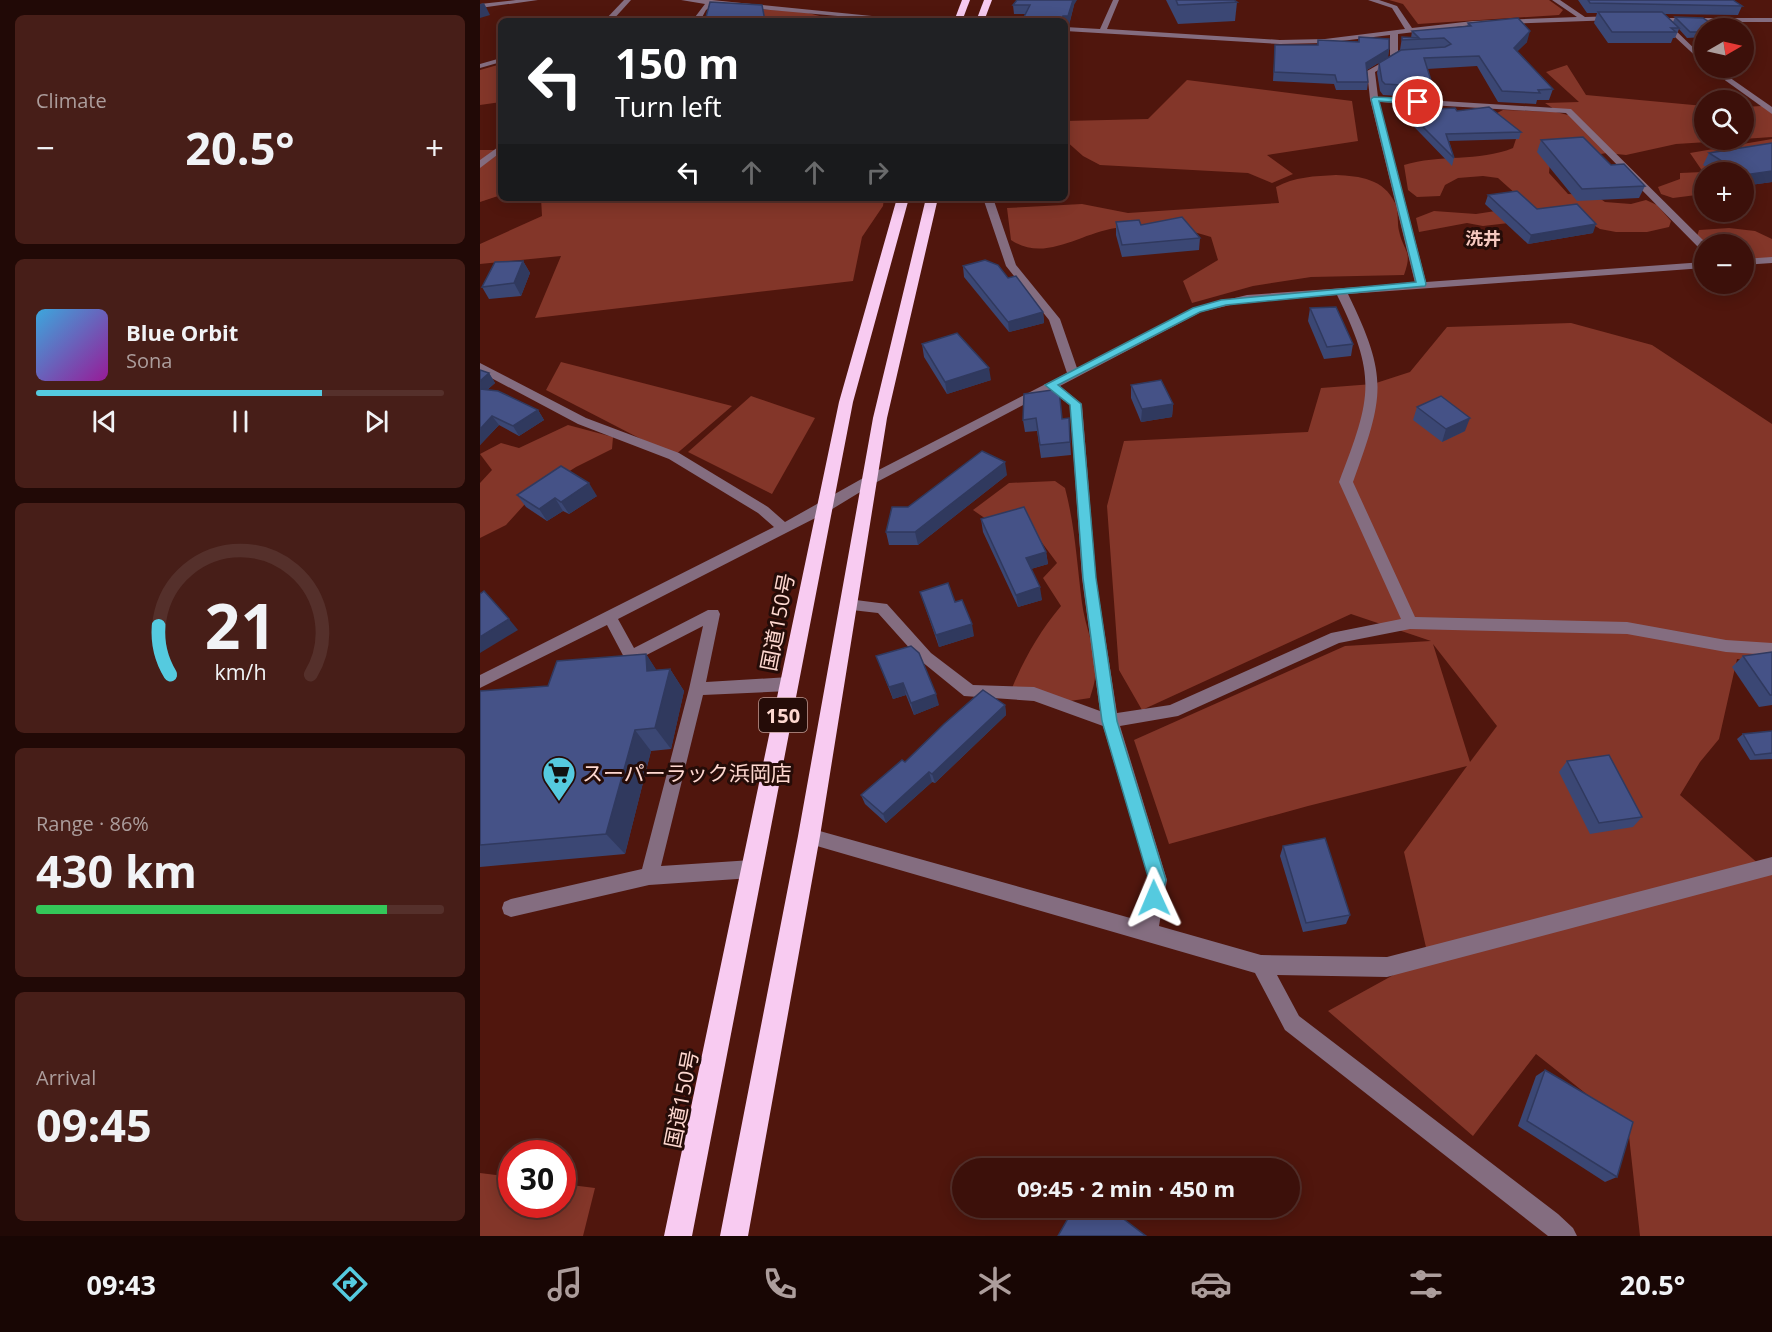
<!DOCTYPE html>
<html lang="en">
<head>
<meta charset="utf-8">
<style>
	:root { --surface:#3c100a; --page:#471e18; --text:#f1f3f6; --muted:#ac9d9c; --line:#55302b; --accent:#55cadf }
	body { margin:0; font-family:"Open Sans","Noto Sans JP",sans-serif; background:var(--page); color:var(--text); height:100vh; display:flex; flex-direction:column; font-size:22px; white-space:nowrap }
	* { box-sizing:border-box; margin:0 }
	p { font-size:20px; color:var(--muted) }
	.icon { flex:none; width:33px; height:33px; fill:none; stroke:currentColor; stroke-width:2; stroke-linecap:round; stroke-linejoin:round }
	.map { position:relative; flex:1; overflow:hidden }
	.details { display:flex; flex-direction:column; gap:15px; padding:15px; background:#210906; width:480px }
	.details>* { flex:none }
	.guide { position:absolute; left:18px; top:18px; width:570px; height:183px; border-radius:9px; box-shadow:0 3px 15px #0003,0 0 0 2px var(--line); background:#202124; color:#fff; overflow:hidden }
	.needle { width:39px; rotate:81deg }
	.controls { position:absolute; left:1214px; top:18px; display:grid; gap:12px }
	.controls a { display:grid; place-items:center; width:60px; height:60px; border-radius:50%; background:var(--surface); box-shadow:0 3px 15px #0003,0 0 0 2px var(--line); font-size:30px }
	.speed { position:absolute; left:18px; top:1140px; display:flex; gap:12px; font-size:30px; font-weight:700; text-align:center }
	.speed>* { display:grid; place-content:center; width:78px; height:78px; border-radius:50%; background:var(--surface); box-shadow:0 3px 15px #0003,0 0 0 2px var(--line); line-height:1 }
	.speed .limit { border:9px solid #d22; background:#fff; color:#111 }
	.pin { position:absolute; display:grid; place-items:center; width:51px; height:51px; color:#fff; margin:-26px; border:3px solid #fff; border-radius:50%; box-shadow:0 2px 6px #0007 }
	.me { position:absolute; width:66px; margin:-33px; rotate:359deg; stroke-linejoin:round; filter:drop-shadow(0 0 4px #0008) }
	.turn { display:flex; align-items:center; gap:21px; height:126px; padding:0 18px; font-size:27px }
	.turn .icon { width:78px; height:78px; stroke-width:2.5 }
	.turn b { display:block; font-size:42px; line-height:51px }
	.lanes { display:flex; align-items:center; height:57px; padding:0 18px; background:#0003; justify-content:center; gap:30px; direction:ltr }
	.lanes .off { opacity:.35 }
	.big { font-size:45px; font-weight:700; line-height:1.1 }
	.details .tile { flex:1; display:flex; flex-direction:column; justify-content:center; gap:9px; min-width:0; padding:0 21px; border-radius:9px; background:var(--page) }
	.details .dial { align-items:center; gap:0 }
	.dial svg { height:156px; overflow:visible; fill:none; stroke:var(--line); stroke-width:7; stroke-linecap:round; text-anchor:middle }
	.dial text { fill:var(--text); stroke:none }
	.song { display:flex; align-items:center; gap:18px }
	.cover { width:72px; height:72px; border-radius:9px; background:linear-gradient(135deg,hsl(200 70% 55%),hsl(300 70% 35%)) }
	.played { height:6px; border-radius:3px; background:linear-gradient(90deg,var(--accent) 70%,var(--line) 70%) }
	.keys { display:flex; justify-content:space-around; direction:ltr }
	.heat { display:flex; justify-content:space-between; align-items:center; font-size:33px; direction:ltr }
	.charge { height:9px; border-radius:4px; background:linear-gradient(90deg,#34c759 86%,var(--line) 0) }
	.trip { position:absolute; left:472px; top:1158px; width:348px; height:60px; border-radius:30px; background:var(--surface); box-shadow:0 3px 15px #0003,0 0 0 2px var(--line); font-weight:700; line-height:60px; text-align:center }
	.tabs { display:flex; height:96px; justify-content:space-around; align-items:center; background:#180604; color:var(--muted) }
	.tabs .icon { width:42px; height:42px }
	.tabs .current { color:var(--accent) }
	.tabs b { font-size:27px; color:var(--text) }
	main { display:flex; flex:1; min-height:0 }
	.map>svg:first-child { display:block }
	.green { fill:#833629; fill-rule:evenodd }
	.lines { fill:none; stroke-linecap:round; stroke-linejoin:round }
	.minor { fill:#846d80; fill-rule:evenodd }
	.highway { fill:#f8cbf1; fill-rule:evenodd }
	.wall { fill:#3b4774 }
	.shaded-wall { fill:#30395e }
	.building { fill:#455287; stroke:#30395e; stroke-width:1.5 }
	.route { fill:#55cadf; stroke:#378391; stroke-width:1.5 }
	.labels { text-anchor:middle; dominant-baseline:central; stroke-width:6; stroke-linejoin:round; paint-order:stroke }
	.far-neighbourhood-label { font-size:18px; font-weight:bold; fill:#f5c8bf; stroke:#250c08 }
	.shield { fill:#250c08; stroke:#bd9b94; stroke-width:1.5 }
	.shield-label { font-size:20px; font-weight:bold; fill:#fed8d0 }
	.street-label { font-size:21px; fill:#fed8d0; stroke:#250c08 }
	.poi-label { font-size:21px; fill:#fed8d0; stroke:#250c08; text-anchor:start }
</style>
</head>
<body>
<main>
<section class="details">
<div class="tile"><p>Climate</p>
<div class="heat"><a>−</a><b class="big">20.5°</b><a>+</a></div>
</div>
<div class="tile">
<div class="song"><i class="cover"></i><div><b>Blue Orbit</b><p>Sona</p></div></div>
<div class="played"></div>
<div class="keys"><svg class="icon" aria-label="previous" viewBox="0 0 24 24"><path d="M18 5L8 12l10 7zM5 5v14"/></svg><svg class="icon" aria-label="pause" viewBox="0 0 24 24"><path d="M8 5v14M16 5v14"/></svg><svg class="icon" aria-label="next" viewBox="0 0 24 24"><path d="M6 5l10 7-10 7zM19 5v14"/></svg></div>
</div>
<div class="tile dial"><svg viewBox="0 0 100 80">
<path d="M14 69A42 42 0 1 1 86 69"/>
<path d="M14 69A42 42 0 0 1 8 44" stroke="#55cadf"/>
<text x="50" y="56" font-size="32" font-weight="700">21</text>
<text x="50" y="72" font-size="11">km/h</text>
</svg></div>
<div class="tile"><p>Range · 86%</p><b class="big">430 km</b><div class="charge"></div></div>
<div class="tile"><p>Arrival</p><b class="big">09:45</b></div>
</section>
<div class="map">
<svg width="1292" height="1236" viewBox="0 0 1292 1236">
	<rect width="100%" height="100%" fill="#50160d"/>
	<!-- green -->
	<g class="green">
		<polygon points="909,0 1069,0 1083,10 1079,15 938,24 923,4"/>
		<polygon points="261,9 321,11 347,18 348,21 247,21"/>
		<polygon points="21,64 21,102 0,105 0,70"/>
		<path d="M1087,65L1106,95L1224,106V140H1260L1196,144L1146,155L1127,153L1070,162L1069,173L1088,194L1115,195L1125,202L1151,204L1166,200L1177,205L1191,221L1189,227L1167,232H1136L1120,229L1097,215L1003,226L987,223L939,232L936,218L954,211L996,214L1035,208L1037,195L1018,178L1003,176L978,178L965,185L960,196L937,197L928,190L924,165C959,154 999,162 1033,148L1036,139L1017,113L1023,110L1076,112L1088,115V111L1074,109L1065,103L1099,102L1066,72Z"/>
		<polygon points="707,80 872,101 878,141 787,155 813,174 792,183 768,173 620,165 603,156 585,140 585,121 668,119"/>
		<polygon points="1282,106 1292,113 1292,137 1263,139 1263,107"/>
		<polygon points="1292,139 1292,154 1248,172 1224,172 1224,194 1193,198 1181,194 1178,187 1200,179 1200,173 1223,172 1210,153"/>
		<polygon points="0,150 21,150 21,195 0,202"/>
		<path d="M856,175C880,176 904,179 915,203C919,211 917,223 919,231C924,253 933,250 924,275L831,277L773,286L712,303L703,281L738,260L731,237C706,228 662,224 636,228C600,233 565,263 531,240L527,208L602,204L648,213L799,203L796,187C814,177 835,176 856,175Z"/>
		<polygon points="61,198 404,198 403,206 382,237 373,281 55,318 81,256 0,264 0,244 62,216"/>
		<polygon points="1249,228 1275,231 1292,239 1292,262 1263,264 1263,244 1215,242 1219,230"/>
		<path d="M1091,323L1172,345L1292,424V661L1257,659L1239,739L1220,762L1200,795L1289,873H1292V1236H1160L1148,1127L1056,1054L993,1136L848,1011L948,956L924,852L987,766L828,806L689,844L654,740L865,646L951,641L871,614L662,710L639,670L627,506L644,441L828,432L841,388L893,384L930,372L967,327ZM953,644L1017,726L990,762Z"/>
		<polygon points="81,362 252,406 194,456 66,390"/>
		<polygon points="271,396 335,418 292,494 208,452"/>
		<polygon points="88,425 133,437 132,449 96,467 54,494 26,525 0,538 0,483 12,470 0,454 21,443 39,448"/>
		<path d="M575,481L585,488C595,526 597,564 602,603C605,627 617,651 615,676C615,683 612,691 610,698L590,701L532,688C545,657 560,631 581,606L563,578L577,563L540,513L506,519L493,510L529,483Z"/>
		<polygon points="0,1173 31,1177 32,1204 82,1204 83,1184 115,1188 103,1236 0,1236"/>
	</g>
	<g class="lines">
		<!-- minor -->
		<g class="minor">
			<polygon points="36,0 58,0 0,8 0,4"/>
			<polygon points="144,0 151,0 132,21 124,21"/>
			<polygon points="201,0 232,0 442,21 414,21 233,5 226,10 220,21 212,21 225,4"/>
			<path d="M633,0H639L627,29L800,40L845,39L925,29L912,8L888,0H899L917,6L932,28L993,21L1097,17L1072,0H1080L1105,17L1138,16L1135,20L993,25L918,34V59L895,72L898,97L1091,109L1227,244H1224V250L1220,249L1086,113L899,102L946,282L1224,262V268L868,294C909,378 904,396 873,482L935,617L1147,622L1246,640L1292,643V655L1246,652L1147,634L930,629L859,643L698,716L640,726L687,880L679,926L781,955L907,957L1292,857V875L907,977L797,975L819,1016L1078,1214L1093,1228L1097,1236H1068L805,1030L775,973L323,842L320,836L323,830L329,828L661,921L669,880L623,726L554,701L484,696L441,661L398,613L363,609L361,605L363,601L368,599L407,604L451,653L493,685L554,687L620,711L602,578L590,405L570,391L395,483L349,511L138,619L154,648L228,610H238L240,614L226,682L309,677L315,679L317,684L315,689L309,691L223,695L181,866L272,860L278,863L281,869L278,875L272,878L169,885L31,917L24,914L22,908L24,902L31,899L162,869L209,689L223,626L151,663L146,661L127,625L0,688V675L294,527L278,513L189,459L98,424L0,372V363L106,418L199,453L288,507L305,522L385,477L587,373L569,320L526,266L503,198H513L536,265L580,319L597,368L713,308L767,295L935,283L890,99L887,71L910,58V35L845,43L800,44L585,31V27L620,29ZM857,295C898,378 891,398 859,482L921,619L851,633L690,705L637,713L616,578L602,404L580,386L721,312L767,301Z"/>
			<polygon points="1171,18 1292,18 1292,22 1187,22 1224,58 1224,64 1179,22 1168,22"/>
			<polygon points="21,58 21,62 0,68 0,64"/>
			<polygon points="1228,68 1236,68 1292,107 1292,114"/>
			<polygon points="21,145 21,152 0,168 0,160"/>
			<polygon points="1292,257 1292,263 1263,265 1263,259"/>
		</g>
		<!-- highway -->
		<g class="highway">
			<polygon points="482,0 490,0 482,21 474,21"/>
			<polygon points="504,0 512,0 504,21 496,21"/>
			<polygon points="417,198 429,198 373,402 212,1236 184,1236 359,402"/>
			<polygon points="446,198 458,198 407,418 340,836 268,1236 240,1236 318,836 393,418"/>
		</g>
	</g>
	<!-- wall -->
	<g class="wall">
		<polygon points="686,0 754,0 757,2 755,21 698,24"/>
		<polygon points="1098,0 1253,0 1262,6 1258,15 1184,14 1193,22 1195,17 1224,28 1224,37 1207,38 1199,29 1195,38 1193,38 1191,43 1128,43 1114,23 1117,13 1107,13"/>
		<polygon points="533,5 594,5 589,25 586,25 586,35 589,44 585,54 585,21 546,14 534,14"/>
		<polygon points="988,23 1047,42 1037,51 1073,89 1069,100 1057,100 1056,104 1018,102 997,66 947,69 953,87 951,98 903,95 900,91 897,73 899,63 920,50 922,37 931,38 932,31 987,27"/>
		<polygon points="879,37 909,49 908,57 887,70 888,82 887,90 856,90 854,84 793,81 795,45 837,45 838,40 878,42"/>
		<polygon points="914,98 958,109 977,111 1041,132 1039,139 969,141 974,158 972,166 913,105"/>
		<polygon points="1061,140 1131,165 1165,186 1159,198 1097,201 1057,152"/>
		<polygon points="1292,143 1292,182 1263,186 1263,172 1235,172 1223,165 1229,153"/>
		<polygon points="1008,195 1057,209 1113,233 1048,244 1005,204"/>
		<polygon points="636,222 661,225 720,238 719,250 642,257 636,235"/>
		<polygon points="43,261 50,273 41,296 9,299 2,287"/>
		<polygon points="483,266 528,278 563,312 564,323 529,332 484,277"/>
		<polygon points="830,308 873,344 871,356 844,359 828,321"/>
		<polygon points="442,344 511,380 467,394 444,357"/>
		<polygon points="0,370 9,373 15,383 7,390 58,410 64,420 39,436 19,425 0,445"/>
		<polygon points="651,385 693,404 692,417 661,422 651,398"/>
		<polygon points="544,394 582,419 589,418 591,455 561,458 557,431 545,432 543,420"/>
		<polygon points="937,407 985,431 962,442 933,420"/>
		<polygon points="527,475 438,545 409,545 406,532 428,507"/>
		<polygon points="37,495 117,496 89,514 83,511 67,521 46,507"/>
		<polygon points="501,519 566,552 568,564 551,569 562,600 538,607 503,532"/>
		<polygon points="440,592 494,636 459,647 444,604"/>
		<polygon points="1292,652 1292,705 1279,707 1252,667 1263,656"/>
		<polygon points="166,654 176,670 190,669 204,691 191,749 171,751 145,854 0,867 0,691 68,686"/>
		<polygon points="396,656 459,705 434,715 426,695 413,699"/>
		<polygon points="525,705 526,715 455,783 452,782 406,823 385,804 381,795 425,762"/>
		<polygon points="1292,731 1292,759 1270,760 1257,739 1263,734"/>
		<polygon points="1087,761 1162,817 1153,827 1110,834 1079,772"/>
		<polygon points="803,846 870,915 866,924 823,932 800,856"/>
		<polygon points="1065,1070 1137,1177 1125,1182 1038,1126 1056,1076"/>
	</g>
	<!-- shaded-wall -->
	<g class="shaded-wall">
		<polygon points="593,0 597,0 594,5 589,25 586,25 586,33 585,39 585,21 582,21 583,16"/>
		<polygon points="4,3 10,15 0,18 0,4"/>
		<polygon points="1050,31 1047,42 1031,58 1034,48"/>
		<polygon points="588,35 589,44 585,54 585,44"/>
		<polygon points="909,49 908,57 885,71 886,63"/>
		<polygon points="1292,171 1292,182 1263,186 1264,175"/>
		<polygon points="1116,224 1113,233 1048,244 1051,235"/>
		<polygon points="43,261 50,273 41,296 34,283"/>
		<polygon points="563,312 564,323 529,332 528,322"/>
		<polygon points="509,368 511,380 467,394 465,382"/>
		<polygon points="9,373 15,383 0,396 0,381"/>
		<polygon points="693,404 692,417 661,422 662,409"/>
		<polygon points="58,410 64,420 39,436 33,426"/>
		<polygon points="12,416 19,425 0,445 0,429"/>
		<polygon points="990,418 985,431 962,442 966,429"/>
		<polygon points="525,462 527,475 438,545 435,532"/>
		<polygon points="109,483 117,496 89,514 81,502"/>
		<polygon points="75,498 83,511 67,521 59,509"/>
		<polygon points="566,552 568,564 547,570 546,558"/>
		<polygon points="560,587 562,600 538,607 536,595"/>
		<polygon points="29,619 38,630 0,653 0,637"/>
		<polygon points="492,624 494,636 459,647 456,635"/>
		<polygon points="166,654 181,677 167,671"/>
		<polygon points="190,669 204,691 191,749 175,728"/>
		<polygon points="423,683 426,695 413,699 409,687"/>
		<polygon points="456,694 459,705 434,715 431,703"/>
		<polygon points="525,705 526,715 455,783 452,774"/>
		<polygon points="155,730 171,751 145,854 126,834"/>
		<polygon points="449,772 452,782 406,823 403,814"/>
	</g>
	<!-- building -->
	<g class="building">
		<polygon points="537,0 593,0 588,16 583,16 582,21 542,21 550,5 533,5"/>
		<polygon points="696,0 754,0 757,2 698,5"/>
		<polygon points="1108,0 1253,0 1262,6 1110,3"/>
		<polygon points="230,2 282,5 285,21 225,21"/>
		<polygon points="1118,12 1182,12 1199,28 1191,28 1196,32 1132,32"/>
		<polygon points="1195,17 1223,18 1238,28 1224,28 1224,32 1210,32"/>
		<polygon points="1038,18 1050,31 1034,48 1073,89 1058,90 1060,93 1022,91 999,56 944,58 953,87 905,84 902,81 899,63 921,50 965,47 971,44 964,38 922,40 922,37 939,38 932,31 991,26 988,23"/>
		<polygon points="585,35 588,35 585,44"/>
		<polygon points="879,37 909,39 909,49 886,63 888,82 857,82 855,75 794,72 795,45 838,45 838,40 879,42"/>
		<polygon points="914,98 955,100 958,109 975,108 977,111 1009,107 1041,132 966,134 974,158"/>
		<polygon points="1103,137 1131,165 1144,164 1165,186 1102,189 1061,140"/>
		<polygon points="1292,143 1292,171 1264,175 1263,172 1259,172 1229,153"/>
		<polygon points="1037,191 1057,209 1097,204 1116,224 1051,235 1008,195"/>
		<polygon points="702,217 720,238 642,245 636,222 659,220 661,225"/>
		<polygon points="505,260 518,265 528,278 536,276 563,312 528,322 483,266"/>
		<polygon points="43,261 34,283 2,287 15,262"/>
		<polygon points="856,307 873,344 847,347 830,308"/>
		<polygon points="477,333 509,368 465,382 442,344"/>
		<polygon points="0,370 9,373 0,381"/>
		<polygon points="681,380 693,404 662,409 651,385"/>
		<polygon points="0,389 18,391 58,410 33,426 12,416 0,429"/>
		<polygon points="579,389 582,419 589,418 590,442 560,445 556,418 543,420 544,394"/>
		<polygon points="961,396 990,418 966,429 937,407"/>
		<polygon points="502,451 525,462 435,532 406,532 412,507 428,507"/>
		<polygon points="81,466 109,483 81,502 75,498 59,509 37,495"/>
		<polygon points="544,507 566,552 546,558 560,587 536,595 501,519"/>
		<polygon points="468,583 475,602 482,600 492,624 456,635 440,592"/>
		<polygon points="4,591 29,619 0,637 0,594"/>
		<polygon points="431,646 439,653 456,694 431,703 423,683 409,687 396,656"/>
		<polygon points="1292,652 1292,695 1290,695 1263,656"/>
		<polygon points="166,654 167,671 190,669 175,728 155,730 126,834 0,845 0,691 68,686 77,661"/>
		<polygon points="503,690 525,705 452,774 449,772 403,814 381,795 422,760 425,762 464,724"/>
		<polygon points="1292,731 1292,753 1275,755 1263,734"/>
		<polygon points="1129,755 1162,817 1119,823 1087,761"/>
		<polygon points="845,838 870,915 826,923 803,846"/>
		<polygon points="1065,1070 1153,1122 1137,1177 1047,1121"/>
		<polygon points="594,1208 629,1208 666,1236 578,1236"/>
	</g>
	<!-- route -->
	<polygon class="route" points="894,97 938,99 941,102 938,104 899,101 946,284 945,286 746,305 720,312 578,385 601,404 616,578 637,721 686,880 680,903 674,906 668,903 666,898 669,880 622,721 603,578 590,405 565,385 713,308 741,300 936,282 891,99"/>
	<!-- icons -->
	<defs>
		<symbol id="supermarket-pin" viewBox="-11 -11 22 30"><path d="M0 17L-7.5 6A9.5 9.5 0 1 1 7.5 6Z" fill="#55cadf" stroke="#250c08"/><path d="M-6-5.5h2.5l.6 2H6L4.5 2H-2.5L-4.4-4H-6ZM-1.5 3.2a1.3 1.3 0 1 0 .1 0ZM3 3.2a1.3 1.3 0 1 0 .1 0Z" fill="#111"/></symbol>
	</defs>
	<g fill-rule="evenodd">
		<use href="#supermarket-pin" x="60" y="754" width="38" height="52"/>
	</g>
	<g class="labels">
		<!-- far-neighbourhood labels -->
		<g class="far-neighbourhood-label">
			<text x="1003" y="238">洗井</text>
		</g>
		<!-- shield labels -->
		<rect class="shield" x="279" y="698" width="48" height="34" rx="4.5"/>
		<g class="shield-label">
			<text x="303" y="715">150</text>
		</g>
		<!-- street labels -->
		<g class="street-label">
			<text transform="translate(297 622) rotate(-79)">国道150号</text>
			<text transform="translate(201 1099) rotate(-79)">国道150号</text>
		</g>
		<!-- poi labels -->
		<g class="poi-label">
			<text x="102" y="773">スーパーラック浜岡店</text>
		</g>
	</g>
</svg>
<div class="controls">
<a><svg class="needle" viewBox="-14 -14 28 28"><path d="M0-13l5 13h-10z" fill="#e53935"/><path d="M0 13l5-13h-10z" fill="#ac9d9c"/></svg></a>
<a><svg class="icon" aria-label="search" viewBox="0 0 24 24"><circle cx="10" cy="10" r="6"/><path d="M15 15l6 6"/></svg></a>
<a>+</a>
<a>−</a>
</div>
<div class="speed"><div class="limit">30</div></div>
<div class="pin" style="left:938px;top:102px;background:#d93025"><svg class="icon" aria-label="arrive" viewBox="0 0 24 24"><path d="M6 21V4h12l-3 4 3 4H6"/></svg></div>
<svg class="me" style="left:674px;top:898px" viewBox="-20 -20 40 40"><path d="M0-17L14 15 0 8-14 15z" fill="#55cadf" stroke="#fff" stroke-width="4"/></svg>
<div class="trip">09:45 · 2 min · 450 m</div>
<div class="guide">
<div class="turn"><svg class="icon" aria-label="left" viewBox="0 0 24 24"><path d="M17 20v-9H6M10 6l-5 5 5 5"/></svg><div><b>150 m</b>Turn left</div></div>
<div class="lanes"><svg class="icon" aria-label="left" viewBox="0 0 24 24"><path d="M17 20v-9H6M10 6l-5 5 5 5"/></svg><svg class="icon off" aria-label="ahead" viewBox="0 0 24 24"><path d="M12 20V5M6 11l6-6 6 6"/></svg><svg class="icon off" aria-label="ahead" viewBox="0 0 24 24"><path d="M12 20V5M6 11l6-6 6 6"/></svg><svg class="icon off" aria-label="right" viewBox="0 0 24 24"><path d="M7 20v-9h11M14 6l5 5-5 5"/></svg></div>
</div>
</div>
</main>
<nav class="tabs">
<b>09:43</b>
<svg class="icon current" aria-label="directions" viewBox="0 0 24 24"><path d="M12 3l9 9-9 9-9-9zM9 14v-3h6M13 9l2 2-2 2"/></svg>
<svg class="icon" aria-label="music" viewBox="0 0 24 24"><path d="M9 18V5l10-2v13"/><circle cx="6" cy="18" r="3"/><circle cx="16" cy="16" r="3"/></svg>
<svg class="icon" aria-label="phone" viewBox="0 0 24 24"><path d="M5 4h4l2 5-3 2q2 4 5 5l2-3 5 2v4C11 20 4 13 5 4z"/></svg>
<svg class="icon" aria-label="climate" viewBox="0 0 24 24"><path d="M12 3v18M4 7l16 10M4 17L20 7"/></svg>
<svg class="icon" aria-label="car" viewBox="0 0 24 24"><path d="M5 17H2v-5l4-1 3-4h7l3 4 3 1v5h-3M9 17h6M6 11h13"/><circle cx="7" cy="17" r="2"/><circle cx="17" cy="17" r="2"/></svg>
<svg class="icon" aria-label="filters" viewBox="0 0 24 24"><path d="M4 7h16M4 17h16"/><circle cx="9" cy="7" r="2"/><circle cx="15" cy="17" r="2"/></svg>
<b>20.5°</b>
</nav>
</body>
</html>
